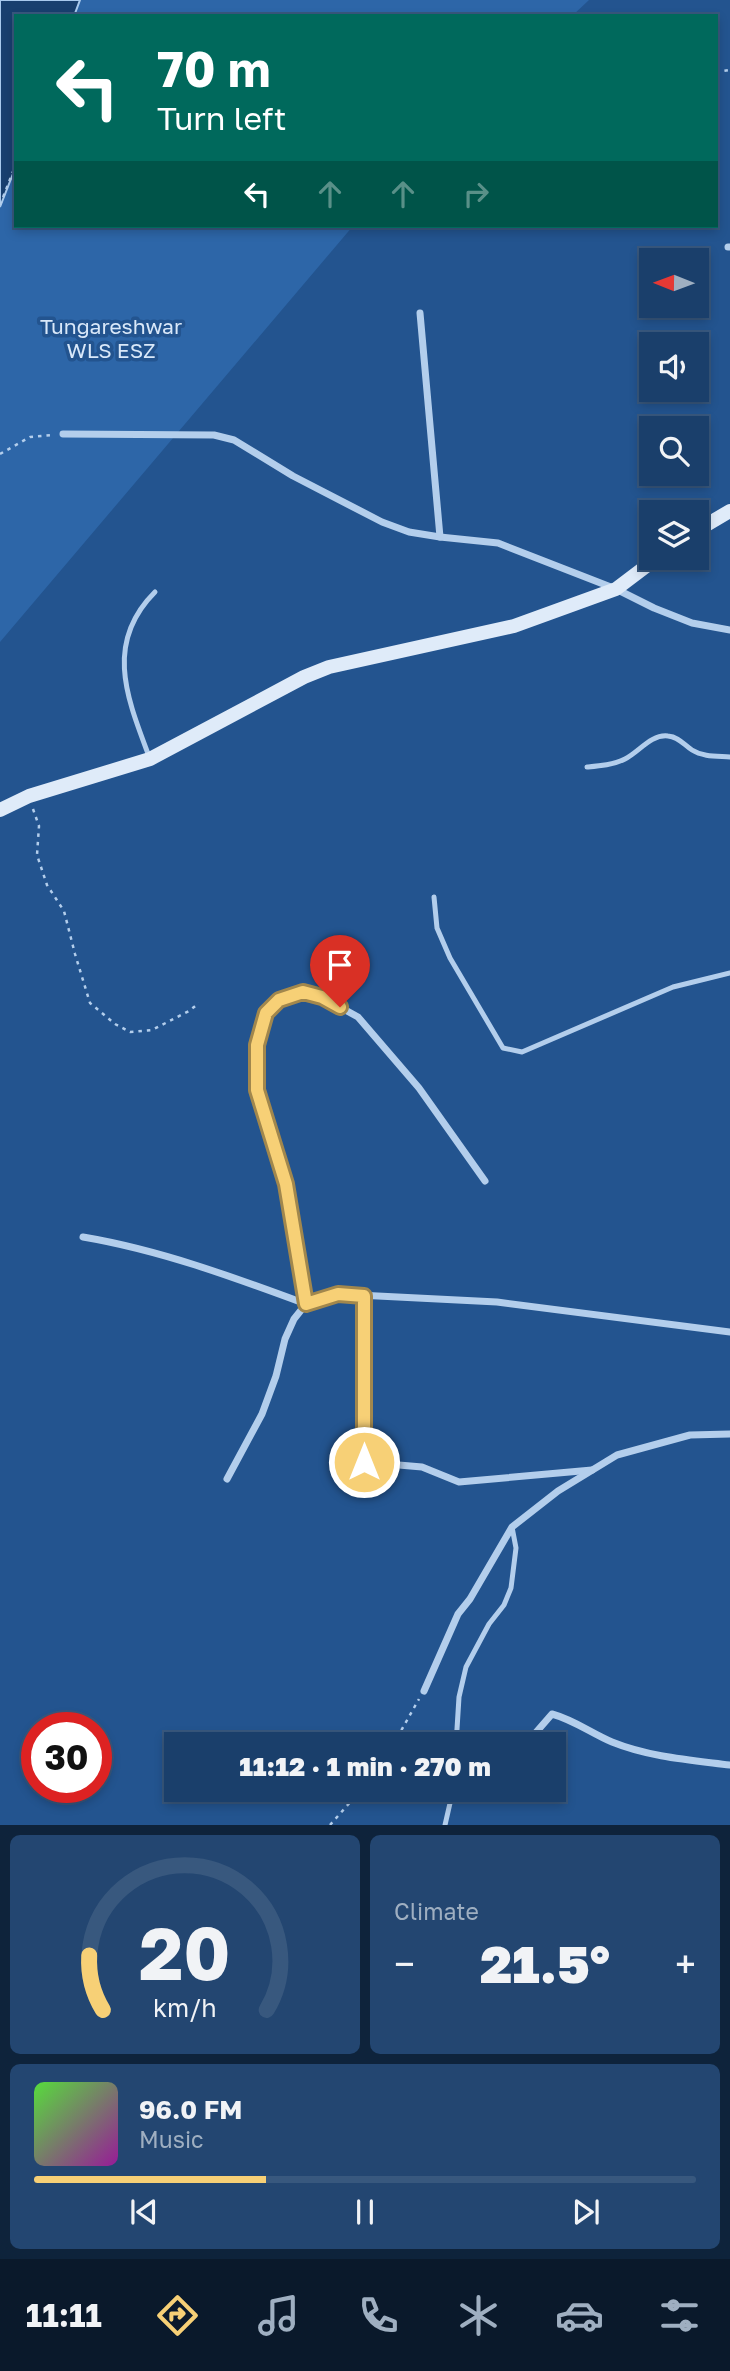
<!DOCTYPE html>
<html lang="en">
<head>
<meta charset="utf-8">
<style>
	:root { --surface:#1a3f6b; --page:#234671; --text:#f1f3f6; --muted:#9fafc1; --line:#38587e; --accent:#f7d076 }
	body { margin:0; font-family:"Golos Text",sans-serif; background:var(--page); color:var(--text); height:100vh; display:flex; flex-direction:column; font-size:26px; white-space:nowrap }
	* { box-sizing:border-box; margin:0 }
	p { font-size:23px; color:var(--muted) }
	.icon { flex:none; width:38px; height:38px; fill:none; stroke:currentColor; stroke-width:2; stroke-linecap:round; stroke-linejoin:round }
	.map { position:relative; height:1825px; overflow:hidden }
	.panel { display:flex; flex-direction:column; gap:10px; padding:10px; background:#0e233b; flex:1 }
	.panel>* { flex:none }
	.top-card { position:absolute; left:14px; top:14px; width:704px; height:214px; border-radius:0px; box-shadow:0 4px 10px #0003,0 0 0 2px var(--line); background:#00695c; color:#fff; overflow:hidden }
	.needle { width:46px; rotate:271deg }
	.tools { position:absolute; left:639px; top:248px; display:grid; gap:14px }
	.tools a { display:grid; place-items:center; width:70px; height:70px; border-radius:0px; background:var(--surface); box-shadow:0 4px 10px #0003,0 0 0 2px var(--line); font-size:35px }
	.speed { position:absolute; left:21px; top:1712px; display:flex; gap:14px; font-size:35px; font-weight:700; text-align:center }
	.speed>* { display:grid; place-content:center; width:91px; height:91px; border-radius:50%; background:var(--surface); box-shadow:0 4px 10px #0003,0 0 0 2px var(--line); line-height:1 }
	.speed .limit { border:10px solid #d22; background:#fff; color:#111 }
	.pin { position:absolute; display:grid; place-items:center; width:60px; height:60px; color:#fff; margin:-72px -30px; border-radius:50% 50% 50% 0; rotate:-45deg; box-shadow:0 0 7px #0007 }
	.pin .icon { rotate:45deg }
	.me { position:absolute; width:77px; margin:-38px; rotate:0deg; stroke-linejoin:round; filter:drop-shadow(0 0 5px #0008) }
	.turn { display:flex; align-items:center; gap:24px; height:147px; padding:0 28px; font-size:32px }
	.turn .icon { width:91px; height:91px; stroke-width:2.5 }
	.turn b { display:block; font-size:49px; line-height:60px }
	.lanes { display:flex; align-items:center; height:66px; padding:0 28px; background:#0003; justify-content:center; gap:35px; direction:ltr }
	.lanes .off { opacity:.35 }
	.big { font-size:52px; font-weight:800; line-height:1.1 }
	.panel .widget { flex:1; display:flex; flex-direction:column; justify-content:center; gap:10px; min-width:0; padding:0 24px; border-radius:10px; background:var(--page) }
	.panel .dial { align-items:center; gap:0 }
	.dial svg { height:182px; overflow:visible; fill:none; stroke:var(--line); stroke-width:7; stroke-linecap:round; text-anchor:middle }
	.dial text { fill:var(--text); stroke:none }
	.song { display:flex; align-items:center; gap:21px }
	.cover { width:84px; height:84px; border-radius:10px; background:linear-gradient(135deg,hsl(110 70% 55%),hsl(300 70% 35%)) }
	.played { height:7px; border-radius:4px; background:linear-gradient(90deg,var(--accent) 35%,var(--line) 35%) }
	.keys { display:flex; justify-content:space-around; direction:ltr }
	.heat { display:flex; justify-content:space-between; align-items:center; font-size:38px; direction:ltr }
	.panel .tiles { flex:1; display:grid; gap:10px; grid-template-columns:1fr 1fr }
	.widget:last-child { grid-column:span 2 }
	.trip { position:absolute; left:164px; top:1732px; width:402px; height:70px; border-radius:0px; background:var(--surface); box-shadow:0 4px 10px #0003,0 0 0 2px var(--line); font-weight:800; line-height:70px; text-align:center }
	.dock { display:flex; height:112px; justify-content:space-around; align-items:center; background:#0a192b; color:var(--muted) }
	.dock .icon { width:49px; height:49px }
	.dock .current { color:var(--accent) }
	.dock b { font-size:32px; color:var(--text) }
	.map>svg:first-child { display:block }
	.green { fill:#2d66a8 }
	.water { fill:#183f6f; stroke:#a8c9ed; stroke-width:2 }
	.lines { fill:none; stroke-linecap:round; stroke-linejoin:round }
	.path { stroke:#b3ceec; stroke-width:2.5; stroke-dasharray:3.5 5; stroke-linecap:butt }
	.lane { stroke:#b3ceec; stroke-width:5 }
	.street { stroke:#b3ceec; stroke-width:7 }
	.secondary { stroke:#dfebf9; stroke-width:14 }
	.route-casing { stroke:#a1874d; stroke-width:18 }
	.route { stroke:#f7d076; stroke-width:12 }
	.labels { text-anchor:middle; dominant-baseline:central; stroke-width:7; stroke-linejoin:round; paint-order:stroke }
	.park-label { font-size:21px; fill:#d9e8f9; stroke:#23548f }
</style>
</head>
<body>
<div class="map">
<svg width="730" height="1825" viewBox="0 0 730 1825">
	<rect width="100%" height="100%" fill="#23548f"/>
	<!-- green -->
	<polygon class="green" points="0,0 589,0 572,16 16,16 16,226 353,226 0,642"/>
	<!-- water -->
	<polygon class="water" points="0,0 80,0 74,16 16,16 16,166 0,207"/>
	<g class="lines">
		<!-- path -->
		<g class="path">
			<polyline points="104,16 108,16"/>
			<polyline points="716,72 730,70"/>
			<polyline points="0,205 16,164"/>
			<polyline points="0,454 30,437 52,435"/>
			<polyline points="33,809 39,826 37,855 47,885 64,911 75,954 90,1003 115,1024 130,1032 152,1030 189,1011 199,1003"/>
			<polyline points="393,1745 419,1699"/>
			<polyline points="330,1825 361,1790"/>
		</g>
		<!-- lane -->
		<g class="lane">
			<path d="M150,759C128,700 103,644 155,592"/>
			<path d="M587,767C599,766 613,765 625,759C639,752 651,734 668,736C679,737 684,745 692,750C703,757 717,756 730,757"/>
			<polyline points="434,897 437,928 450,958 503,1048 522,1052 673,987 730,973"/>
			<polyline points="456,1745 459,1697 466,1667 489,1624 504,1605 511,1588 516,1548 512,1527"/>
			<polyline points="445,1825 453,1790"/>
		</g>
		<!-- street -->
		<g class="street">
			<polyline points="728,247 730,247"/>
			<polyline points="420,313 440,537"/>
			<polyline points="63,434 214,435 234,440 293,476 382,522 409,532 440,537 498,543 616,589 654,608 692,623 730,630"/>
			<path d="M83,1237C160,1250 233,1277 306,1304"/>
			<polyline points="364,1296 364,1462 422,1467 459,1482 592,1470"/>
			<polyline points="306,1304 286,1184 257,1090 257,1045 266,1013 279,1000 303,992 322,997 358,1017 419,1088 485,1181"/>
			<polyline points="227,1479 262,1414 276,1376 285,1339 294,1319 306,1304 338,1294 497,1302 730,1332"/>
			<polyline points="424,1691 458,1614 470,1599 512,1527 558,1491 617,1455 690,1435 730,1434"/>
			<path d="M525,1745L552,1714C574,1720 591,1733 612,1742C649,1757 690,1760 730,1765"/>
		</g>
		<!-- secondary -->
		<g class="secondary">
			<polyline points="696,531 730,511"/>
			<polyline points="0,810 29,796 150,759 304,677 329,667 514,626 616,589 657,558"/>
		</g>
	</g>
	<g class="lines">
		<defs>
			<polyline id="route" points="340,1007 322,997 303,992 279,1000 266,1013 257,1045 257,1090 286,1184 306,1304 338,1294 364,1296 364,1462"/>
		</defs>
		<!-- route casing -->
		<use href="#route" class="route-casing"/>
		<!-- route -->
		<use href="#route" class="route"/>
	</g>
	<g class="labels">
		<!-- park labels -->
		<g class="park-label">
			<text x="111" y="326">Tungareshwar<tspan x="111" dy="24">WLS ESZ</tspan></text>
		</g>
	</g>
</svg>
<div class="tools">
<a><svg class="needle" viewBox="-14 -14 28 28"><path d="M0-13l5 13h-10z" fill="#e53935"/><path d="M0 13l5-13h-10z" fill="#9fafc1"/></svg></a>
<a><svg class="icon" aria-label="sound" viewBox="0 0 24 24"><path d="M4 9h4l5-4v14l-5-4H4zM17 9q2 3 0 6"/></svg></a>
<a><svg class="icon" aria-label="search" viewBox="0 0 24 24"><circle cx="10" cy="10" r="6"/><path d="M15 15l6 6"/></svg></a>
<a><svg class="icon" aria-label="layers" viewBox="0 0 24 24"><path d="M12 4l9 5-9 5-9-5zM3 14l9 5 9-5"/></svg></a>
</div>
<div class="speed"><div class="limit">30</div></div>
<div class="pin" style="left:340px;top:1007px;background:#d93025"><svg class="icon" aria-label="arrive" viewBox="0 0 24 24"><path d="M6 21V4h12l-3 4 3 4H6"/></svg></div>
<svg class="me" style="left:364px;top:1462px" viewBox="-20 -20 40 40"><circle r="17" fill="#f7d076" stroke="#fff" stroke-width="3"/><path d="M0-11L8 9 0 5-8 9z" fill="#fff"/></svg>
<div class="trip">11:12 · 1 min · 270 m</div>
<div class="top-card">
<div class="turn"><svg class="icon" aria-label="left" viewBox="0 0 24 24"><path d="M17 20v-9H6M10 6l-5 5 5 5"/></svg><div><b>70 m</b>Turn left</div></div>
<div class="lanes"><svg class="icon" aria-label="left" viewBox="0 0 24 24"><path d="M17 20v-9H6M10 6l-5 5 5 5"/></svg><svg class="icon off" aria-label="ahead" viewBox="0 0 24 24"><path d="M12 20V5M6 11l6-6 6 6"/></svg><svg class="icon off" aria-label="ahead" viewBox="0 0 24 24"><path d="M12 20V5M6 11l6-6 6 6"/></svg><svg class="icon off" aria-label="right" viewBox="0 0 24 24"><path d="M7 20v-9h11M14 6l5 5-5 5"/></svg></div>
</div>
</div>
<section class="panel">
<div class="tiles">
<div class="widget dial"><svg viewBox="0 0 100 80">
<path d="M14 69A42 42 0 1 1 86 69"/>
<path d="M14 69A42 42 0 0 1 8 45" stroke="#f7d076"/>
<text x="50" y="56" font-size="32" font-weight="700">20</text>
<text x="50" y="72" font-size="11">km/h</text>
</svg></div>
<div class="widget"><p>Climate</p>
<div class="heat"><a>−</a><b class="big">21.5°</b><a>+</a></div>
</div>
<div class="widget">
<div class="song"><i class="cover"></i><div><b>96.0 FM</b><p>Music</p></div></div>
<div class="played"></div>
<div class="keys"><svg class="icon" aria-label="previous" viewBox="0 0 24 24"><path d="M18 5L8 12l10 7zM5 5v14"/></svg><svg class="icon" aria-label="pause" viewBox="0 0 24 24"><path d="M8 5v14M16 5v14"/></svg><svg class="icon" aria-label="next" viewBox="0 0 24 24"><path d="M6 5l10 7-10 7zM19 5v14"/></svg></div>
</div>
</div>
</section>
<nav class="dock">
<b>11:11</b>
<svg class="icon current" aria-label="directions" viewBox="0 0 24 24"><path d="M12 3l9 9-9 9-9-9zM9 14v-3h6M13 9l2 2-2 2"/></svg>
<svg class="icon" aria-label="music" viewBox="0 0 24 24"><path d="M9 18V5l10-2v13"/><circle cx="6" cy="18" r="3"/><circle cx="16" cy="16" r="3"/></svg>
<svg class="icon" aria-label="phone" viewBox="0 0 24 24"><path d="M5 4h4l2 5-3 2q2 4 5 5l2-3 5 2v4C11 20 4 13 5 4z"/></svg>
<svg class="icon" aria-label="climate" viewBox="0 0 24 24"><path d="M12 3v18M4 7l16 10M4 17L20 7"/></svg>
<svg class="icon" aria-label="car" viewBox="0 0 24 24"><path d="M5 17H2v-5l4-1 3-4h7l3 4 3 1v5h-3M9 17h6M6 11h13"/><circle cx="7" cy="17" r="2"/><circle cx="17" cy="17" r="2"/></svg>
<svg class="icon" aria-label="filters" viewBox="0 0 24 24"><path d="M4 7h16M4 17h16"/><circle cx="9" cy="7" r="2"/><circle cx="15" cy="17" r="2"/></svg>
</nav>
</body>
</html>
